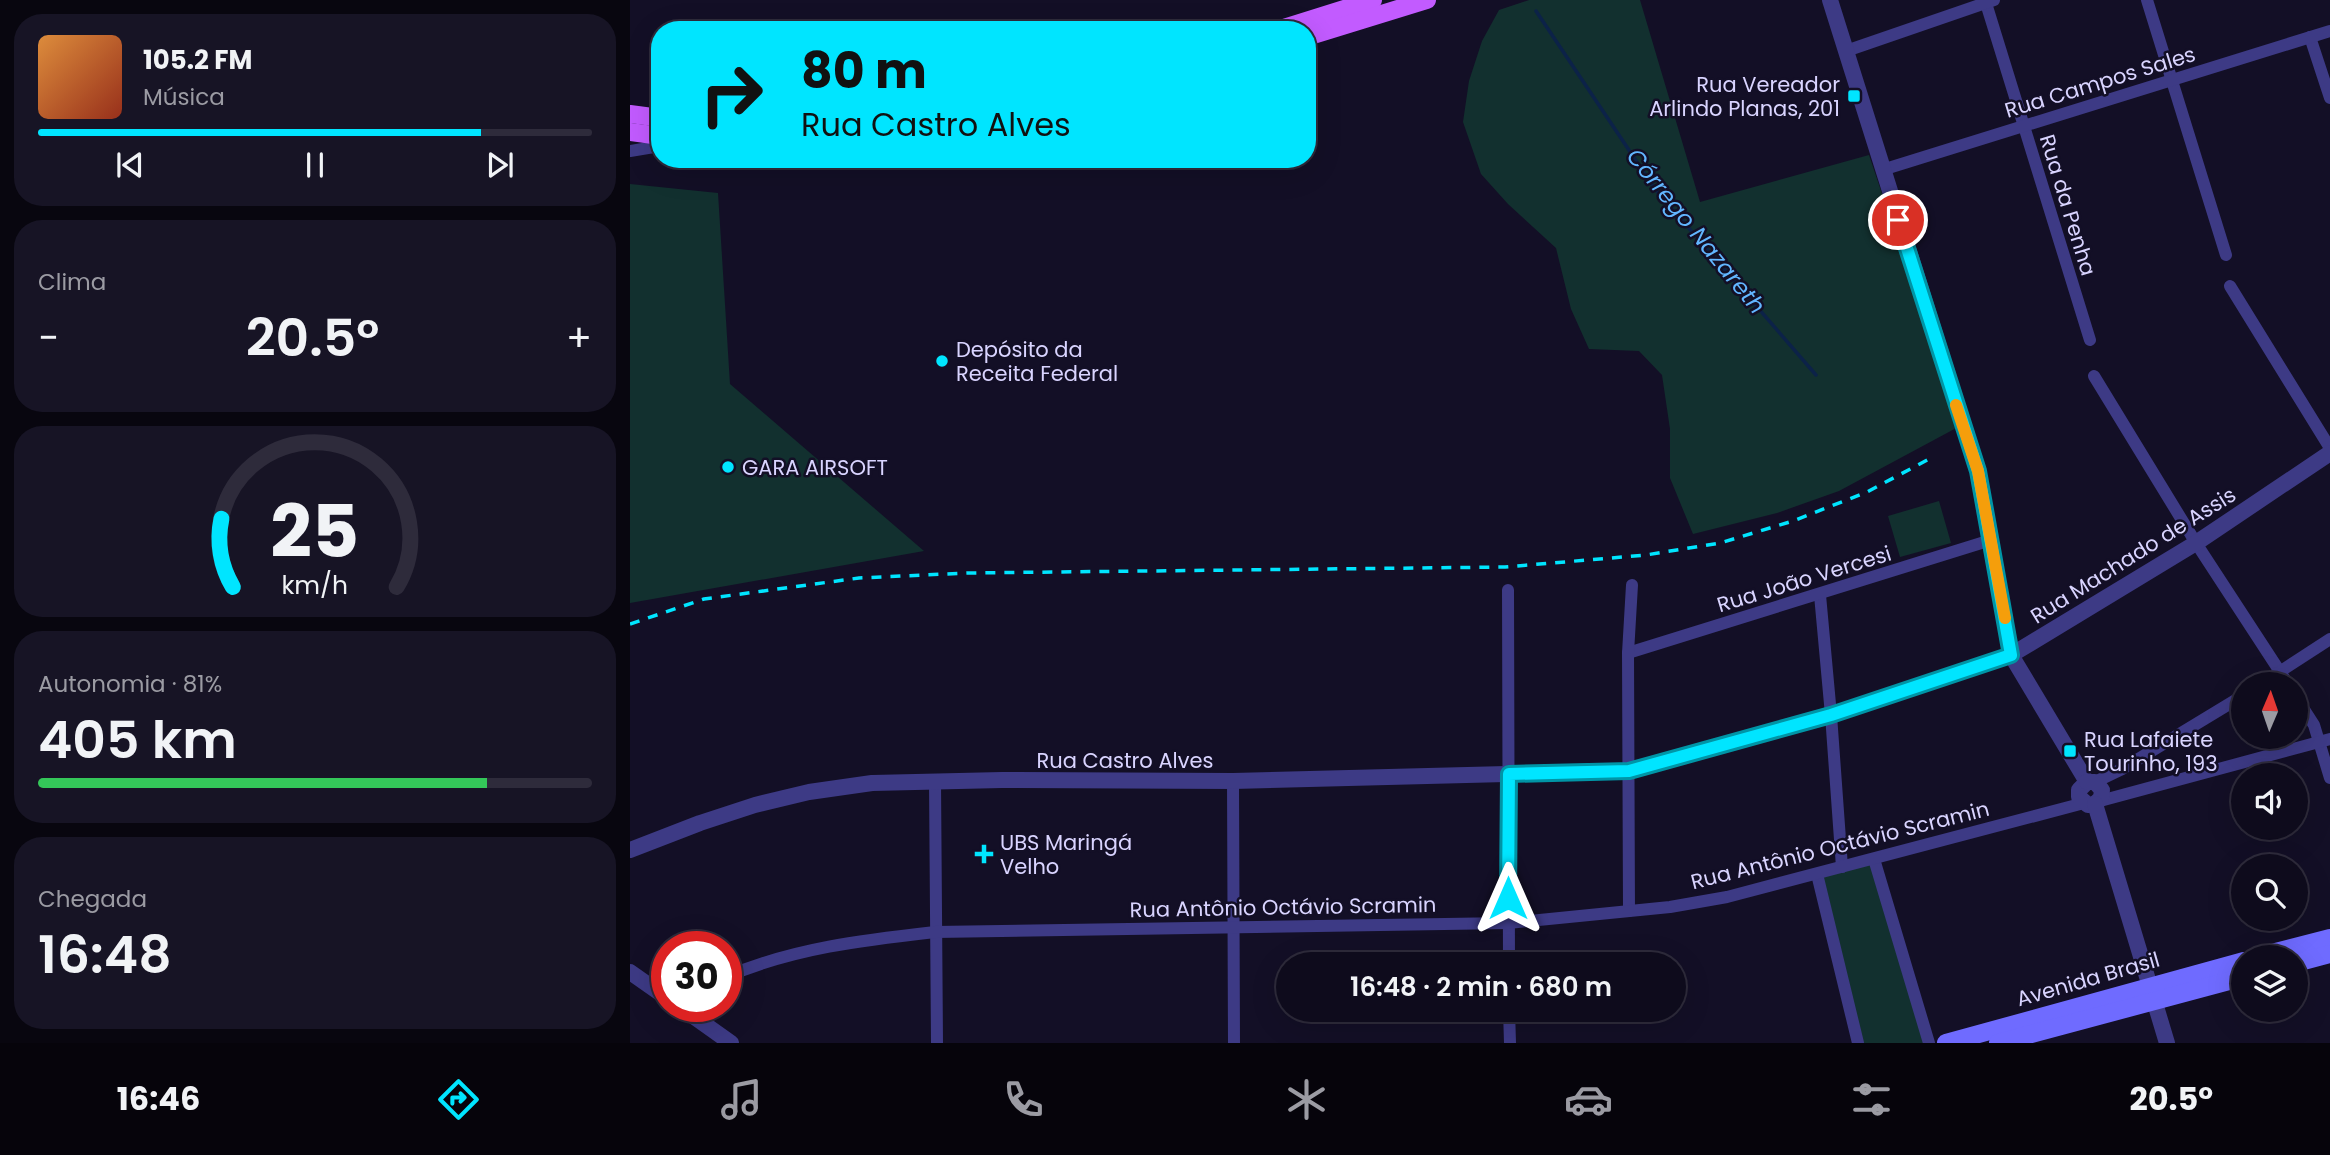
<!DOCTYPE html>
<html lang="pt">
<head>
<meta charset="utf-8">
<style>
	:root { --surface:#0e0b1c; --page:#171425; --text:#f1f3f6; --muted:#9b9ba3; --line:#2e2b3b; --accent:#00e5ff }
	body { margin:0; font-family:Poppins,sans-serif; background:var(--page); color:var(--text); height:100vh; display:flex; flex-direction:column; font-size:26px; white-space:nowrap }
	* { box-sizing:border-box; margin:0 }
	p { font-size:23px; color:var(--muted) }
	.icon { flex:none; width:38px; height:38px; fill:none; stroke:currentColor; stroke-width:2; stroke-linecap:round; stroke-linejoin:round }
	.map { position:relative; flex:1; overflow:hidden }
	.details { display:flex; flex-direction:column; gap:14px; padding:14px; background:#08060f; width:630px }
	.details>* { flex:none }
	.hud { position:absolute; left:21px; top:21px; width:665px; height:147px; border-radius:28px; box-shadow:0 7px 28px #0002,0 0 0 2px var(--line); background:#00e5ff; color:#111; overflow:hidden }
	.needle { width:46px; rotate:2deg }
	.buttons { position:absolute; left:1601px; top:672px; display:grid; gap:14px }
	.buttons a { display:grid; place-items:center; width:77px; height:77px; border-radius:50%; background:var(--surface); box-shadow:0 7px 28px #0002,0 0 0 2px var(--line); font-size:35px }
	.speed { position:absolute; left:21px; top:931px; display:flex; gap:14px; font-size:35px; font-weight:700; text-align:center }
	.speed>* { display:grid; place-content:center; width:91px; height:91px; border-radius:50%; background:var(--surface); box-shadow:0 7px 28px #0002,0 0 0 2px var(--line); line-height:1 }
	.speed .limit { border:10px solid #d22; background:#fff; color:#111 }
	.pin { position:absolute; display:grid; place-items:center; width:60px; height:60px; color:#fff; margin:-30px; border:4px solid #fff; border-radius:50%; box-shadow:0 2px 7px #0007 }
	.me { position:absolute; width:77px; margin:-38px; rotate:0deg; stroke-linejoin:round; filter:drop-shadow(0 0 5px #0008) }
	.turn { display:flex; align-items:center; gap:24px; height:147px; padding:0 35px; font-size:32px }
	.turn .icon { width:91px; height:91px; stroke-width:2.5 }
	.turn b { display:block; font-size:49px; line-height:60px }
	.big { font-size:52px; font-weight:600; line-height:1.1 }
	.details .tile { flex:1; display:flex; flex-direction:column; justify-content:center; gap:10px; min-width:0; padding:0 24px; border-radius:28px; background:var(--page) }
	.details .dial { align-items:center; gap:0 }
	.dial svg { height:182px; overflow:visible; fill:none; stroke:var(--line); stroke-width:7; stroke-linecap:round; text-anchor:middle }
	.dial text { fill:var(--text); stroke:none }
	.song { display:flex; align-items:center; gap:21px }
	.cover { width:84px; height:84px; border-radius:10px; background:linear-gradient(135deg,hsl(30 70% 55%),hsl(10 70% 35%)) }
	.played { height:7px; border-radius:4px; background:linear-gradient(90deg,var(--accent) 80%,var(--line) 80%) }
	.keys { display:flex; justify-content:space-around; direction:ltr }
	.heat { display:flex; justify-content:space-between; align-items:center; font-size:38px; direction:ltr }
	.charge { height:10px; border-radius:5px; background:linear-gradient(90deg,#34c759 81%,var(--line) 0) }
	.trip { position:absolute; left:646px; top:952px; width:410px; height:70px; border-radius:35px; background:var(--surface); box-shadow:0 7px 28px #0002,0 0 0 2px var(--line); font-weight:600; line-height:70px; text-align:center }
	.tabs { display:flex; height:112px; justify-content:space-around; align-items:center; background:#06040b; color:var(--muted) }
	.tabs .icon { width:49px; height:49px }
	.tabs .on { color:var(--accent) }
	.tabs b { font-size:32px; color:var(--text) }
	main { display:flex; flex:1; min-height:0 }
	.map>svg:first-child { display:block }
	.green { fill:#12302f }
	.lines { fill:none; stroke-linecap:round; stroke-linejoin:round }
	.stream { stroke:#0c2248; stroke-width:3.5 }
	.minor { stroke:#3d3a85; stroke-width:12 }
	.tertiary { stroke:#3d3a85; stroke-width:16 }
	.secondary { stroke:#6f6bff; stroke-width:18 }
	.primary { stroke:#c25bff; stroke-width:18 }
	.rail { stroke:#00e5ff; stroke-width:3.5; stroke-dasharray:10 9; stroke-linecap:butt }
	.route-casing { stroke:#0095a6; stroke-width:18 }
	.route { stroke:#00e5ff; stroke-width:12 }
	.slow { stroke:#f59e0b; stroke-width:12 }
	.poi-dot { fill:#00e5ff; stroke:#130f26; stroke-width:2.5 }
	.labels { text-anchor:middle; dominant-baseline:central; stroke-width:5; stroke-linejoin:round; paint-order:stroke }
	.street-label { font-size:21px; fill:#d9d4ff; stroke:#130f26 }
	.poi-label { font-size:21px; fill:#d9d4ff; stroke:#130f26; text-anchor:start }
	.water-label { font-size:23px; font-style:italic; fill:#62b6ff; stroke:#130f26 }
</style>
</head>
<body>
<main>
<section class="details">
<div class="tile">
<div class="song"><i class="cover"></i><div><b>105.2 FM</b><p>Música</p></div></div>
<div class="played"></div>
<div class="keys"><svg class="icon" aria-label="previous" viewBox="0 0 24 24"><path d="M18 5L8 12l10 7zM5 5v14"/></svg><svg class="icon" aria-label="pause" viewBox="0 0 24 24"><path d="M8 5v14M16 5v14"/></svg><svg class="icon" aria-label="next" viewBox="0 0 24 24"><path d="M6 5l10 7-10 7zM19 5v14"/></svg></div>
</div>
<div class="tile"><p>Clima</p>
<div class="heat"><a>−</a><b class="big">20.5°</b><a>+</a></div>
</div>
<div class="tile dial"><svg viewBox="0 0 100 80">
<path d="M14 69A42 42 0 1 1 86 69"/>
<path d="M14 69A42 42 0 0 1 9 39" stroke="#00e5ff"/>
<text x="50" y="56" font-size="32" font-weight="700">25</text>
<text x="50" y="72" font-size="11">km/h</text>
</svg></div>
<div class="tile"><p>Autonomia · 81%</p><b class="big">405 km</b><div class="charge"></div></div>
<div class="tile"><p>Chegada</p><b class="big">16:48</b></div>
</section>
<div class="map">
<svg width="1700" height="1043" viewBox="0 0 1700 1043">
	<rect width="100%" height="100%" fill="#130f26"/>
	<!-- green -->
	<g class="green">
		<polygon points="899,0 1010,0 1070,202 1239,155 1330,426 1209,491 1147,513 1063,534 1040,478 1040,429 1032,375 1009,351 959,349 941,309 926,248 878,204 851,174 833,122 839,81 852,41 869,10"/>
		<polygon points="0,184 88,193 100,384 294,551 0,603"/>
		<polygon points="1309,501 1321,543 1270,557 1258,516"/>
		<polygon points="1244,859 1299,1043 1228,1043 1187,874"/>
	</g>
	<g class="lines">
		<!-- stream -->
		<polyline class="stream" points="906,11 1025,189 1186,375"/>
		<!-- minor -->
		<g class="minor">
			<polyline points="1355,0 1460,340"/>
			<polyline points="1517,0 1596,255"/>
			<polyline points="1680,37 1700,98"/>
			<polyline points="1216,51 1364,0"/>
			<polyline points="0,151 30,146"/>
			<polyline points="1252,170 1700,31"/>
			<polyline points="1600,286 1700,448"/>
			<polyline points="1464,376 1566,543 1658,684"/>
			<polyline points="878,590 879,964"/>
			<polyline points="1190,595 1201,715 1212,867"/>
			<polyline points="998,653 1361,540"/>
			<polyline points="1631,684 1700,639"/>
			<polyline points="1666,697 1684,725 1700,778"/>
			<polyline points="305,781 307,1043"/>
			<polyline points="603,781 604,1043"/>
			<polyline points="1465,782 1492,769 1614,695"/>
			<polyline points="1470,801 1700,739"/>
			<polyline points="1244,859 1299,1043"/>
			<polyline points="1187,874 1228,1043"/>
			<polyline points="999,911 998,653 1002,585"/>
			<path d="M96,977C163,948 234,940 305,932L878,923L1040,907L1097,897L1454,803"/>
			<polyline points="879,1010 880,1043"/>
		</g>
		<!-- tertiary -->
		<g class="tertiary">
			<polyline points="1200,0 1348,471 1381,655 1457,782"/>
			<polyline points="1457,782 1449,790 1449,797 1458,805 1465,804"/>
			<polyline points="1457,782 1465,782 1472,790 1471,798 1465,804"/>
			<polyline points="1465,804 1537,1043"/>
			<polyline points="0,850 70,823 125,805 179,792 242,783 372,780 603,781 999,771 1201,715 1381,655 1566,543 1700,453"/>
			<polyline points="0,972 37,998"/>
			<polyline points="49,1006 101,1043"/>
		</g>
		<!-- secondary -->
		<g class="secondary">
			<polyline points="1626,957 1700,938"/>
			<polyline points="1666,963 1700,954"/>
			<polyline points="1316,1043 1614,961"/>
			<polyline points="1368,1043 1614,977"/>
		</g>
		<!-- primary -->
		<g class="primary">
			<polyline points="647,30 743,0"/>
			<polyline points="677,37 797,0"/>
			<polyline points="0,114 30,118"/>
			<polyline points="0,132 30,136"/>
		</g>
		<!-- rail -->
		<polyline class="rail" points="0,624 74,599 229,578 337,573 875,567 1016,555 1090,543 1163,521 1237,492 1301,458"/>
	</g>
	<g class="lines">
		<defs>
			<polyline id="route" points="878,898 879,774 999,771 1201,715 1381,655 1348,471 1268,220"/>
		</defs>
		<!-- route casing -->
		<use href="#route" class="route-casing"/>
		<!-- route -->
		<use href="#route" class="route"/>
		<!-- slow -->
		<polyline class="slow" points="1326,405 1348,471 1375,618"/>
	</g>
	<!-- markers -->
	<g class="poi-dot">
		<rect x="1217" y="89" width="14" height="14" rx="3.5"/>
		<circle cx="312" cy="361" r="7"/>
		<circle cx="98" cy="467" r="7"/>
		<rect x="1433" y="744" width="14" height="14" rx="3.5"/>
		<path d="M350.5 843.5h7v7h7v7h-7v7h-7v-7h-7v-7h7z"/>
	</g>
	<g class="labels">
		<!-- street labels -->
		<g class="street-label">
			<text transform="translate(1470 82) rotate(-17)">Rua Campos Sales</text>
			<text transform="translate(1438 205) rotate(73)">Rua da Penha</text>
			<text transform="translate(1503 555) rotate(-32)">Rua Machado de Assis</text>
			<text transform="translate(1174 579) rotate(-17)">Rua João Vercesi</text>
			<text x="495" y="760">Rua Castro Alves</text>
			<text transform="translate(1210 845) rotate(-14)">Rua Antônio Octávio Scramin</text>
			<text transform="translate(653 907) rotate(-1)">Rua Antônio Octávio Scramin</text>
			<text transform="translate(1458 979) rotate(-16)">Avenida Brasil</text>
		</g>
		<!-- poi labels -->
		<g class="poi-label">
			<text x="1210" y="84" text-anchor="end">Rua Vereador<tspan x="1210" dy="24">Arlindo Planas, 201</tspan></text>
			<text x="326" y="349">Depósito da<tspan x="326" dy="24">Receita Federal</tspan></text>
			<text x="112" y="467">GARA AIRSOFT</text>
			<text x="1454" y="739">Rua Lafaiete<tspan x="1454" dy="24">Tourinho, 193</tspan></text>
			<text x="370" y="842">UBS Maringá<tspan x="370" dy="24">Velho</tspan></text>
		</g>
		<!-- water labels -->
		<g class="water-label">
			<text transform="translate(1066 231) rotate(51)">Córrego Nazareth</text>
		</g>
	</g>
</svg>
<div class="buttons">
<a><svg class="needle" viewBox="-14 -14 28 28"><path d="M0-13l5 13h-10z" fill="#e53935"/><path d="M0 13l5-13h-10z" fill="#9b9ba3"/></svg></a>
<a><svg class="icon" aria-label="sound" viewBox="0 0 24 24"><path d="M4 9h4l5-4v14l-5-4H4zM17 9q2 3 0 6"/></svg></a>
<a><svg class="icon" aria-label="search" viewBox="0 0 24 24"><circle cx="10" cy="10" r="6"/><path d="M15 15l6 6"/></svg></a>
<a><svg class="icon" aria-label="layers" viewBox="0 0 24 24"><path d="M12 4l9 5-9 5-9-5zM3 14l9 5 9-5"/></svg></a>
</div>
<div class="speed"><div class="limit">30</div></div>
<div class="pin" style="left:1268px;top:220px;background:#d93025"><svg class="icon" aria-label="arrive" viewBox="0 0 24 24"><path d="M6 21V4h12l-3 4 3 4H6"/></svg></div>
<svg class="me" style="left:878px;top:898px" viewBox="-20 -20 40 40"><path d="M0-17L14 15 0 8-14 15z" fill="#00e5ff" stroke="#fff" stroke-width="4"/></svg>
<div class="trip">16:48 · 2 min · 680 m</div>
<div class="hud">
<div class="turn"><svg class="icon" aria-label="right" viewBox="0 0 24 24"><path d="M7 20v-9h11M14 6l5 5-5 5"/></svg><div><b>80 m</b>Rua Castro Alves</div></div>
</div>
</div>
</main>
<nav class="tabs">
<b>16:46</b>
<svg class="icon on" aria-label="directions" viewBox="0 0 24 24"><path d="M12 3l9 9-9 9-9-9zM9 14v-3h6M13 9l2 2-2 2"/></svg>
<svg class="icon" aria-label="music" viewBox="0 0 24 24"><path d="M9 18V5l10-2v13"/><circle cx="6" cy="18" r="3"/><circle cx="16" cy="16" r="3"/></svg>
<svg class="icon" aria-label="phone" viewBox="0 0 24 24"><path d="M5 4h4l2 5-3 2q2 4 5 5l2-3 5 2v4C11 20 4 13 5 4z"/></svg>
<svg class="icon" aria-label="climate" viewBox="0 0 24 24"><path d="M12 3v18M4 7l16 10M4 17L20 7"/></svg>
<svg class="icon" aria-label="car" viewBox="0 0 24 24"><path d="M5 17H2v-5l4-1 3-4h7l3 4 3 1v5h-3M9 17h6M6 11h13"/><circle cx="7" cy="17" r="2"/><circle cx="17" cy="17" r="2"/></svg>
<svg class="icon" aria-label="filters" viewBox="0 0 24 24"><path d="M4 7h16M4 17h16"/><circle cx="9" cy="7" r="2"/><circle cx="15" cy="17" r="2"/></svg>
<b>20.5°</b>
</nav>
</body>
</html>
